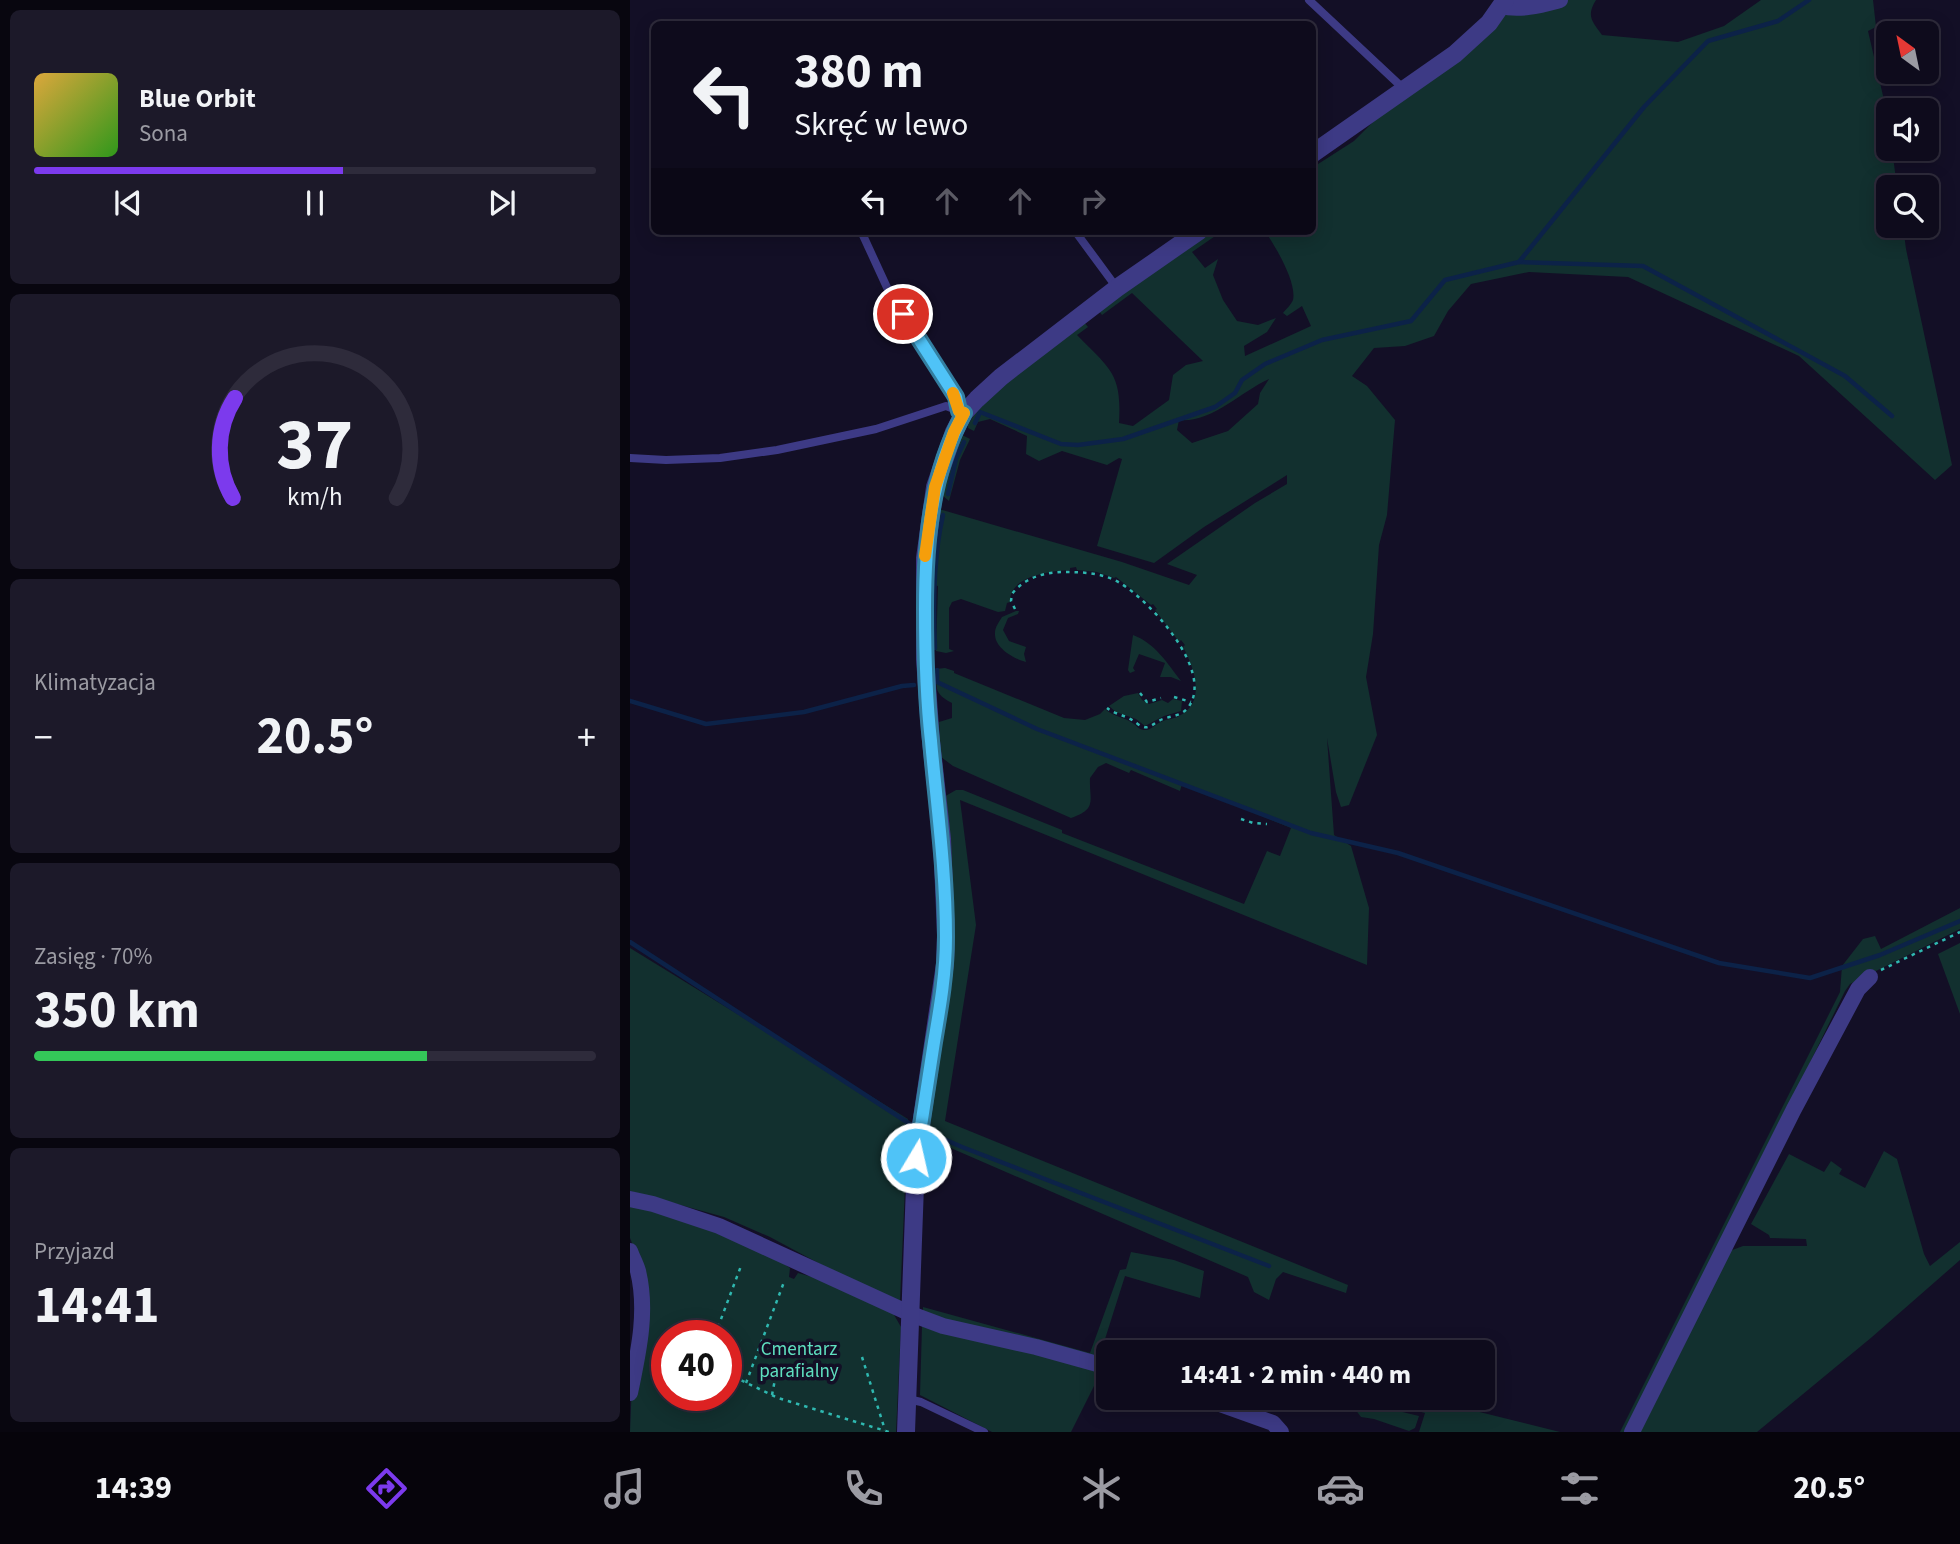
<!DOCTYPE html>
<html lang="pl">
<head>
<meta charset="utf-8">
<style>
	:root { --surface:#0e0b1c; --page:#1c1929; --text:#f1f3f6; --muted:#9b9ba3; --line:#2e2b3b; --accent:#7c3aed }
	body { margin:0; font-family:"Source Sans 3",sans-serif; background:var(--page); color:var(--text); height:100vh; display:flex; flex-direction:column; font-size:26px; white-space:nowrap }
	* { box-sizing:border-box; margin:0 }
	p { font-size:23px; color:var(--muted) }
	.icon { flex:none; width:38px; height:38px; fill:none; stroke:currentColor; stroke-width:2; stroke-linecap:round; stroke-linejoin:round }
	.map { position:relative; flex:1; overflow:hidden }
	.drawer { display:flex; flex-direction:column; gap:10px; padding:10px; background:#08060f; width:630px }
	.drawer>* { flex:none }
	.top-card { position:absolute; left:21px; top:21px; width:665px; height:214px; border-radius:10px; box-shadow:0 4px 18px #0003,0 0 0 2px var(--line); background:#0e0b1c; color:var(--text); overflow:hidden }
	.needle { width:46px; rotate:327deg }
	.buttons { position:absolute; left:1246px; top:21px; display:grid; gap:14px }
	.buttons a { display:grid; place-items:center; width:63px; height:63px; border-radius:10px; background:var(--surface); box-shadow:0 4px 18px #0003,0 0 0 2px var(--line); font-size:35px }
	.speed { position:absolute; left:21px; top:1320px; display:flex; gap:14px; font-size:35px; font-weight:700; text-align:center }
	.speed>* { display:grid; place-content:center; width:91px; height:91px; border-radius:50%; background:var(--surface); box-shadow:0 4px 18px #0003,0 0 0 2px var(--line); line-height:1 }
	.speed .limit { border:10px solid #d22; background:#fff; color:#111 }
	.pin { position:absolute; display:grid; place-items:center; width:60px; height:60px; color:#fff; margin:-30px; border:4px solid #fff; border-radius:50%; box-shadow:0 2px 7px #0007 }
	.me { position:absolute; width:77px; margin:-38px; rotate:9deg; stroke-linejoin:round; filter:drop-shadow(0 0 5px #0008) }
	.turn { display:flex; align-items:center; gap:24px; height:147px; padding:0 28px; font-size:32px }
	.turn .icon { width:91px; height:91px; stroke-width:2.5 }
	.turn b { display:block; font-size:49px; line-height:60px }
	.lanes { display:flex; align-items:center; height:66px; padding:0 28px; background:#0003; justify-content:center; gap:35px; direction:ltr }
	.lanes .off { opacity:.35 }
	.big { font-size:52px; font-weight:700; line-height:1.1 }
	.drawer .card { flex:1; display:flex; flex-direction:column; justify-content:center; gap:10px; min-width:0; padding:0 24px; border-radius:10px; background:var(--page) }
	.drawer .dial { align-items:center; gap:0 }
	.dial svg { height:182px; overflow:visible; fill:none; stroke:var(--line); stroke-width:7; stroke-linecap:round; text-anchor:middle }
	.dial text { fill:var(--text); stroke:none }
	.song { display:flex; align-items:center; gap:21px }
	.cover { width:84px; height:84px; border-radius:10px; background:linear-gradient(135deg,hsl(40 70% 55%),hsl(110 70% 35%)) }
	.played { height:7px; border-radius:4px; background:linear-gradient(90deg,var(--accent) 55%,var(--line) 55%) }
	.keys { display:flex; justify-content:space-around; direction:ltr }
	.heat { display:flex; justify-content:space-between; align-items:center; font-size:38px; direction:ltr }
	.charge { height:10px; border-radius:5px; background:linear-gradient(90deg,#34c759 70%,var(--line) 0) }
	.trip { position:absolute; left:466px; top:1340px; width:399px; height:70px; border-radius:10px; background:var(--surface); box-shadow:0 4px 18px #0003,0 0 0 2px var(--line); font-weight:700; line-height:70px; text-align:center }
	.tab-bar { display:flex; height:112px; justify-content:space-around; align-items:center; background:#06040b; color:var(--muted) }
	.tab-bar .icon { width:49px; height:49px }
	.tab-bar .active { color:var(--accent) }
	.tab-bar b { font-size:32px; color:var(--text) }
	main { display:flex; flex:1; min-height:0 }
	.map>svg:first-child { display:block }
	.green { fill:#12302f; fill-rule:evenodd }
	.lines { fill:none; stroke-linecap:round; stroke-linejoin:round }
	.stream { stroke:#0c2248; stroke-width:4.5 }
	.path { stroke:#2fb8b0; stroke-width:2.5; stroke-dasharray:3.5 5; stroke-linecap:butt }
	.service { stroke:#3d3a85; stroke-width:8 }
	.minor { stroke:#3d3a85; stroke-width:16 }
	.tertiary { stroke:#3d3a85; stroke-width:18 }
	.route-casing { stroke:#337fa1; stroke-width:18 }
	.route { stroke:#4fc3f7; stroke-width:12 }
	.slow { stroke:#f59e0b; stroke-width:12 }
	.labels { text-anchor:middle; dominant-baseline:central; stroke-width:7; stroke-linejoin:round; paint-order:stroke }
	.park-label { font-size:19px; fill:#5fe0c0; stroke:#130f26 }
</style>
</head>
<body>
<main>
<section class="drawer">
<div class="card">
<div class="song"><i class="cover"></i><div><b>Blue Orbit</b><p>Sona</p></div></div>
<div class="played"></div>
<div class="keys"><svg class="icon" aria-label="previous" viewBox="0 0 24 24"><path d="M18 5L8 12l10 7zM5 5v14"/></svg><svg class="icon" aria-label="pause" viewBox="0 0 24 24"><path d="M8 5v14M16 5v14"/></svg><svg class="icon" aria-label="next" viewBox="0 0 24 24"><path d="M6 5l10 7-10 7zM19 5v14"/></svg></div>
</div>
<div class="card dial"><svg viewBox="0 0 100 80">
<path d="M14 69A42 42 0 1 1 86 69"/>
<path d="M14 69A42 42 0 0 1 15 25" stroke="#7c3aed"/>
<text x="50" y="56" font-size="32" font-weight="700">37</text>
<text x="50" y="72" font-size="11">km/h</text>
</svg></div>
<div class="card"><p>Klimatyzacja</p>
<div class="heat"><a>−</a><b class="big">20.5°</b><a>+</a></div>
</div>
<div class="card"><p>Zasięg · 70%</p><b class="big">350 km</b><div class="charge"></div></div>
<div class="card"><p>Przyjazd</p><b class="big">14:41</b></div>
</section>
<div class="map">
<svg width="1330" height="1432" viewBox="0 0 1330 1432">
	<rect width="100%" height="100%" fill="#130f26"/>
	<!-- green -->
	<g class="green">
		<path d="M935,0H966C956,16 962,21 972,35L1048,42L1094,26L1131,0H1243L1246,27L1238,31L1257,113L1258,149H1262L1267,187H1258V226H1273L1276,249L1322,465L1305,480L1169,356L998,277L899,272L841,284L818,311L804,336L775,346L744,348L722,376L737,386L765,420L757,515L749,545L743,634L736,677L747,735L719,805L711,807L706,792L697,738L704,835L721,846L739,908L737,965L330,800L346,925L315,1121L718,1285L716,1293L653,1272L646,1279L639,1300L624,1292L618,1277L300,1139L299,1131L320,978L312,798L326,790H333L432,830V833L614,904L637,851L650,856L661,828L552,784L550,791L501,770L499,773L476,763L468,767L460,778C459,800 468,809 441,818L323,766L311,757L309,722L322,718V703C303,693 307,688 306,669L315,668L324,671V673L434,718L455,720L470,714L475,709C484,717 495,717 504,724C508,727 508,729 514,730C521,731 526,723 533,721C538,719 544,719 549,716C577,703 564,667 553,647L555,645L551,640L549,642L525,610L527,609L523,604L521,605L486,577L484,578L467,572L447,570L446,567L440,568V570C420,571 379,576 380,602L377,603L375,611L368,612L331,599L322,602L319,608V649L324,651L316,653L306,651L308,586L303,585L309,509L492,562L559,585L567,575L537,564L625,503L657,484V475L574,527L524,563L467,546L492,459L489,458L477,465L432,451L409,461L396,454L397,436L360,419L348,422L344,431L338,428V425L345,413L360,396L454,322L458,327L447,335C480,369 492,373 489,423L503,426L539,400L543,375L556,365L573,361L502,293L472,315L469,311L580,231L591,232L562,252L575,268L588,259L583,275L593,300L607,321L628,325L646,318L637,332L614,346L615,356L681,326L672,306L657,316L653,313C656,309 661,305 663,300C667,282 645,246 635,231H682V171L686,169L685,166L724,141L743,122L871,16ZM639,379L630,393L628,404L598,431L562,443L547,430L549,420C582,423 610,392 639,379Z"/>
		<polygon points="332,435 340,439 330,460 319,501 312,495 313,487"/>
		<path d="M386,611H389L388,614L378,618L373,630L379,641L396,647L394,654L396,662C384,659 364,648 365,633C365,627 369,622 372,617Z"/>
		<path d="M503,635C525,643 538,664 551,681L541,677H530L535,663L509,654L503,668L505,671L500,673L498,670Z"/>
		<polygon points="508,693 512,700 519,704 532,700 538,703 543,699 552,701 551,711 534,716 515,726 506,719 486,712 479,706 494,696"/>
		<polygon points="1330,908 1330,929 1220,984 1215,991 999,1432 990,1432 1210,992 1212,966 1233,939 1245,936 1251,949"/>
		<polygon points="1330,943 1330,1014 1308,954"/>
		<polygon points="0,948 278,1119 270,1302 205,1272 140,1237 94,1217 0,1191"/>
		<polygon points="1254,1151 1267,1159 1294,1254 1300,1266 1330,1242 1330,1260 1242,1337 1127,1432 1009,1432 1097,1252 1113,1246 1177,1246 1176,1239 1140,1238 1139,1235 1121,1224 1159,1154 1194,1172 1201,1161 1212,1169 1209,1174 1235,1188"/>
		<path d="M3,1205L69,1225L151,1262L160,1268L159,1277L164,1279L168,1273L186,1278L263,1313L271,1327L266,1432H0L7,1256L0,1238V1206ZM37,1335H96V1395H37Z"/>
		<polygon points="501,1252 544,1260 574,1271 570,1298 495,1276 469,1358 293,1315 293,1307 460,1353 490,1270 496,1269"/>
		<polygon points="292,1326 473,1368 441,1432 362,1432 290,1395"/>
		<polygon points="738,1398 793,1398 930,1432 789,1432 795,1413"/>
		<polygon points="727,1401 789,1416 785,1428 779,1431 744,1419 731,1417 725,1409"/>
	</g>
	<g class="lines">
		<!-- stream -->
		<g class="stream">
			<polyline points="889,262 1013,266 1215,376 1262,416"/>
			<polyline points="345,423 350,412 431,444 448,445 493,439 585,407 605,393 612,380 635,364 692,340 781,321 815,280 889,262 1014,107 1078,41 1148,21 1179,0"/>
			<polyline points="318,494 326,459 334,442"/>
			<path d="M305,648C303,604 303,558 313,515"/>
			<polyline points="307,670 307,682 407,729 681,833 768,853 1089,963 1180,978 1250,955 1330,921"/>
			<polyline points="0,701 76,724 174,712 272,686 284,685"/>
			<polyline points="0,942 280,1124"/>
			<polyline points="302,1134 332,1147 639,1266"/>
		</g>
		<!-- path -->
		<g class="path">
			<path d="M385,609L381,601L382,594C394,578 414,572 434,572C454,572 473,573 490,583C520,601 587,673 557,709C550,716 541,716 533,719C526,721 520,729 514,727C511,727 507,723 505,722C496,715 486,715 477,708"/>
			<polyline points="510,693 517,702 531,698"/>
			<polyline points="544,697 561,702"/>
			<polyline points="611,819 623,823 637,824"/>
			<polyline points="1251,970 1330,932"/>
			<polyline points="85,1335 111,1266"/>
			<polyline points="232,1357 255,1430"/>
			<polyline points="96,1373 148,1398 259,1432"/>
			<polyline points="116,1383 154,1282"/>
			<polyline points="142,1395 146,1374"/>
		</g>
		<!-- service -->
		<g class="service">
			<polyline points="679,0 775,90"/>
			<polyline points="231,231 260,294 326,397 329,411"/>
			<polyline points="445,231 487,288"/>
			<polyline points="0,458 36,460 90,458 147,450 246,429 316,406 334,413"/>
			<polyline points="278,1399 291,1402 354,1432"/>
		</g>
		<!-- minor -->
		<g class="minor">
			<path d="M871,6C890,11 911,5 930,0"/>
			<polyline points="0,1199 23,1204 89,1226 281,1314 313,1326 406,1347 478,1367"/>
			<path d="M0,1251C2,1257 6,1264 8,1271C18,1312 8,1354 0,1393"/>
			<polyline points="573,1398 643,1423 651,1432"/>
			<polyline points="1002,1432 1164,1109 1228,989 1240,977"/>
		</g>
		<!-- tertiary -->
		<g class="tertiary">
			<polyline points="682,154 825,54 859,23 875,0"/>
			<polyline points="276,1432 286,1158 315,964 316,935 312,839 301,741 295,659 295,558 305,487 324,432 334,413 347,399 371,377 487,288 569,231"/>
		</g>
	</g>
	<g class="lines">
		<defs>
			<path id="route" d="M273,314L326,397L329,411L334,413C301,473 295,541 295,609C295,653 296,697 301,741C307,807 316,871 316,937C316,973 310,1007 304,1042C298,1081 292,1119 286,1158"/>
		</defs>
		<!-- route casing -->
		<use href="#route" class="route-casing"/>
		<!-- route -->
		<use href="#route" class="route"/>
		<!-- slow -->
		<polyline class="slow" points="295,556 305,487 324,432 334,413 329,411 323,393"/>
	</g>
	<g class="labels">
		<!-- park labels -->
		<g class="park-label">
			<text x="169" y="1349">Cmentarz<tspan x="169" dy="22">parafialny</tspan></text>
		</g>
	</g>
</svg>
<div class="buttons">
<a><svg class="needle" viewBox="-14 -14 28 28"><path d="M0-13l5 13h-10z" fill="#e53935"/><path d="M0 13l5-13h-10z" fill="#9b9ba3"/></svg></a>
<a><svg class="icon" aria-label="sound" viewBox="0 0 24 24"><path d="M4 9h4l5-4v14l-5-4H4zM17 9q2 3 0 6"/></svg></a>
<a><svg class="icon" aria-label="search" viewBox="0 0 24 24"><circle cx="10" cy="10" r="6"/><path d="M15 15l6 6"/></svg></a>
</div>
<div class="speed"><div class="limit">40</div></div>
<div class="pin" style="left:273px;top:314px;background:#d93025"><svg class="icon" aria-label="arrive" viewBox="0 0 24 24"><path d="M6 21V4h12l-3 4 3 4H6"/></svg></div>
<svg class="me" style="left:286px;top:1158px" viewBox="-20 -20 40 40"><circle r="17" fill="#4fc3f7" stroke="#fff" stroke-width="3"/><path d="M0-11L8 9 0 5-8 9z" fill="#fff"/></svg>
<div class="trip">14:41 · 2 min · 440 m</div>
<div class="top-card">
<div class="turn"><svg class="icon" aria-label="left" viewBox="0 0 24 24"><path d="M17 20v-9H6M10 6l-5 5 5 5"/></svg><div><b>380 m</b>Skręć w lewo</div></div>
<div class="lanes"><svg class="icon" aria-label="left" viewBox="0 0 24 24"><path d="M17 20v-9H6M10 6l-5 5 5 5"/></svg><svg class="icon off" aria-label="ahead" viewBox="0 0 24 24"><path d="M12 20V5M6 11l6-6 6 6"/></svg><svg class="icon off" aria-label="ahead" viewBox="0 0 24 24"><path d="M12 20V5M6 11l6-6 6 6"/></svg><svg class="icon off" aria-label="right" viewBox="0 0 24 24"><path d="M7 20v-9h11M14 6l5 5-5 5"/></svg></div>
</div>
</div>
</main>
<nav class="tab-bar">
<b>14:39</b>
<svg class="icon active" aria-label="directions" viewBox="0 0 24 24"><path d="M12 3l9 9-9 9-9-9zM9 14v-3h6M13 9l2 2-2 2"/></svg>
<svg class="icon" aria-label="music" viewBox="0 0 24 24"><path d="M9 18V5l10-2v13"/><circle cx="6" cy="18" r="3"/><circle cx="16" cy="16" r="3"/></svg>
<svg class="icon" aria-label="phone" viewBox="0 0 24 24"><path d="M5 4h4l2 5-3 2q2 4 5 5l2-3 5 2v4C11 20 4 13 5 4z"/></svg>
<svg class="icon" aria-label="climate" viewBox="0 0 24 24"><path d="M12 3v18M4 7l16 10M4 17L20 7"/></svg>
<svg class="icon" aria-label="car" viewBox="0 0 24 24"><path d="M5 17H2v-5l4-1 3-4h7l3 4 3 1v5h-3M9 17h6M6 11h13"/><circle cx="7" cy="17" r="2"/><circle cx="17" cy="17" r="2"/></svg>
<svg class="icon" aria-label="filters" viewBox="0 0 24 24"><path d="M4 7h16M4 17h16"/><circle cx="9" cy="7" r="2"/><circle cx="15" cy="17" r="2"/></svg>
<b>20.5°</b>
</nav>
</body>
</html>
